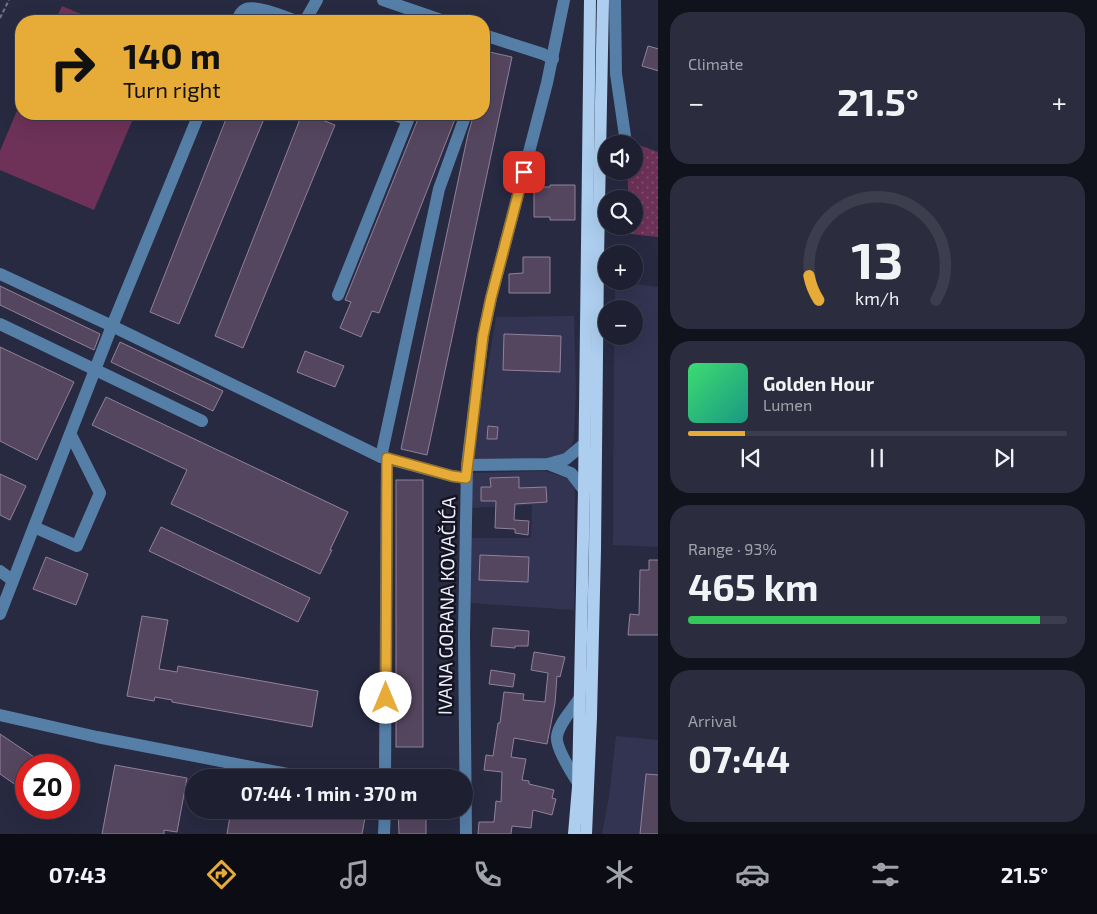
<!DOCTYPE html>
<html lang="en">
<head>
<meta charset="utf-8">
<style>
	:root { --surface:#1e2032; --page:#2b2d3e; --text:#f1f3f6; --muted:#a1a3ac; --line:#3c3e4d; --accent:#e7ac37 }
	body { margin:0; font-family:"Exo 2",sans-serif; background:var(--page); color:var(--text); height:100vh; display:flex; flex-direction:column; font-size:19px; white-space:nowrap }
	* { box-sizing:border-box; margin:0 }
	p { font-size:16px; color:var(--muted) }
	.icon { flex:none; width:28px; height:28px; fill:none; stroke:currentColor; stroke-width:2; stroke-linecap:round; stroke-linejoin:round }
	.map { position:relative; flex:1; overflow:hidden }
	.panel { display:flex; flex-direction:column; gap:12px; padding:12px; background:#10121c; width:439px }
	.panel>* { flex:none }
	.top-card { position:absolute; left:15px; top:15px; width:475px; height:105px; border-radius:20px; box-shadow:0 5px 20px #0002,0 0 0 1px var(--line); background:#e7ac37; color:#111; overflow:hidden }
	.buttons { position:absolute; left:598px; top:135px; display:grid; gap:10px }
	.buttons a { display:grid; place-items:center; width:45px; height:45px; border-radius:50%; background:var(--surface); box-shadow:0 5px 20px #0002,0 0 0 1px var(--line); font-size:25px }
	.speed { position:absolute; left:15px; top:754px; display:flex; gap:10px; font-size:25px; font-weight:700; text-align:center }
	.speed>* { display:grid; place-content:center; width:65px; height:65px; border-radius:50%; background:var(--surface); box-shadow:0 5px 20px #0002,0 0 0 1px var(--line); line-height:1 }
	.speed .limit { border:8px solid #d22; background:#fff; color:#111 }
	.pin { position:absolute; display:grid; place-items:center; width:42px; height:42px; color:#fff; margin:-21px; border-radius:10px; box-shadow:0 2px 8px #0006 }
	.me { position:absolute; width:55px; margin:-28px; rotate:0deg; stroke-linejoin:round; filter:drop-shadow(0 0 4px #0008) }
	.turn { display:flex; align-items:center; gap:18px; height:105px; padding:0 25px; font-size:22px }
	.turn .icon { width:65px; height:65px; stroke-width:2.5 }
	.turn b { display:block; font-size:35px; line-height:42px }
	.big { font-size:38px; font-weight:700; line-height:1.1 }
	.panel .tile { flex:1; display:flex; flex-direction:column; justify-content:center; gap:8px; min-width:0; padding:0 18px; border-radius:20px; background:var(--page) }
	.panel .dial { align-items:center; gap:0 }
	.dial svg { height:130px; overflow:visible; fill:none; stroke:var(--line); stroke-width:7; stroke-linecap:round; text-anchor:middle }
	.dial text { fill:var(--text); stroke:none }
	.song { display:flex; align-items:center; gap:15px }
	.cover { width:60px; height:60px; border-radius:8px; background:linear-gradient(135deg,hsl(140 70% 55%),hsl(170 70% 35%)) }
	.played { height:5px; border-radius:2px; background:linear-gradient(90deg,var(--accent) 15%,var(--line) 15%) }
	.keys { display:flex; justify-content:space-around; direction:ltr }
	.heat { display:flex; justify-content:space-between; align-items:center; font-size:28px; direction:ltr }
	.charge { height:8px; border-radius:4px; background:linear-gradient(90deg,#34c759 93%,var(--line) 0) }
	.trip { position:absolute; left:185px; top:769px; width:288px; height:50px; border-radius:25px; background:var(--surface); box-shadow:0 5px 20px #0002,0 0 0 1px var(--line); font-weight:700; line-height:50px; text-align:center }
	.tabs { display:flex; height:80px; justify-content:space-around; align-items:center; background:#0c0d14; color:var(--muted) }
	.tabs .icon { width:35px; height:35px }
	.tabs .active { color:var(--accent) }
	.tabs b { font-size:22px; color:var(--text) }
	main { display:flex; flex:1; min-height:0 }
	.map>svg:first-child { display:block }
	.built { fill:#323452 }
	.grass { fill:url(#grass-dots) }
	.pitch { fill:#6e3258 }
	.building { fill:#55465f; stroke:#91809b }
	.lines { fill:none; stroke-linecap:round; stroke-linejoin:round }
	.path { stroke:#72748a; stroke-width:2; stroke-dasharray:4 2.5; stroke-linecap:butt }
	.minor { stroke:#567fa7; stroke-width:12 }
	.major { stroke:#adceef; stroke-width:12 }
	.route-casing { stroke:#967024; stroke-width:12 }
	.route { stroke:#e7ac37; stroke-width:9 }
	.labels { text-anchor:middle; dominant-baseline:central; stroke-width:5; stroke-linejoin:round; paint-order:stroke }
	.street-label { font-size:19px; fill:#eceeff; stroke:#13141f }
</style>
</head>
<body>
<main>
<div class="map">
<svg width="659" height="834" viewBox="0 0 659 834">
	<defs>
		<pattern id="grass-dots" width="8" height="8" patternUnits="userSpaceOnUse" patternTransform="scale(1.25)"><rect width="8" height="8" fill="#6e3258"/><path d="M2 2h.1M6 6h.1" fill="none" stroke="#835071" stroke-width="1.8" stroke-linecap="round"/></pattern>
	</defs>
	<rect width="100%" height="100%" fill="#282a42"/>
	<!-- built -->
	<g class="built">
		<polygon points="615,281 658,287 658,547 613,545 614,336 634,336 634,309 615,309"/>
		<polygon points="574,316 576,388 574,439 570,448 559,458 474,461 478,417 485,386 496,317"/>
		<polygon points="544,471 565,477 570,481 575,489 574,610 469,603 471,538 531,538 532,505 472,508 472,473"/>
		<polygon points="616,736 658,740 658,834 602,834 609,797"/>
	</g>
	<!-- grass -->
	<polygon class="grass" points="631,142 658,152 658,237 631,234 631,226 634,226 634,199 629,199 627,171 634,171 634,144 631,144"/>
	<!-- pitch -->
	<g class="pitch">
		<polygon points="62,6 97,21 55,21"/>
		<polygon points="21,101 21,114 135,114 94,210 0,170 0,151"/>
	</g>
	<!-- building -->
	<g class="building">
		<polygon points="648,46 659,49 659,71 642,66"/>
		<polygon points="485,51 512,57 427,455 401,449 468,134 474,114 484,114"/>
		<polygon points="228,114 266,114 179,324 150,312"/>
		<polygon points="302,114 307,114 335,125 243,348 215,336"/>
		<polygon points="420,114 457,114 379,313 372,311 361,337 340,328 351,302 345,300"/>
		<polygon points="550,185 575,185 575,220 550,220 550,217 534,217 534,187 550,187"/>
		<polygon points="523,257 550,257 550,293 509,293 509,274 523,273"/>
		<polygon points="0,286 100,334 94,350 0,305"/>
		<polygon points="504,334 561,336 560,372 503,370"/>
		<polygon points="120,342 223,391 213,411 111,362"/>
		<polygon points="0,347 74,382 37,460 0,441"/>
		<polygon points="305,351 344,366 335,387 297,372"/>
		<polygon points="106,397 348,512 330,550 332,550 320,574 171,504 187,470 92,425"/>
		<polygon points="488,426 498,427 497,439 487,439"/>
		<polygon points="0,474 26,486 10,520 0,515"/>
		<polygon points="519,477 519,488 546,487 547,502 515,504 514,520 529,521 528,535 515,533 515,529 495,528 496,501 481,501 481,487 491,487 490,478"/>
		<rect x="396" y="480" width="27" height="267"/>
		<polygon points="161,527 310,598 298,622 149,551"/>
		<polygon points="480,555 529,557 528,582 479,580"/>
		<polygon points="46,557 88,574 76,605 33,589"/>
		<polygon points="649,560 659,560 659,635 628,635 630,614 639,615 640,570 649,570"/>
		<polygon points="142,616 168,620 159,669 177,672 178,666 318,691 312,727 172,702 172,700 155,697 154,701 127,696"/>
		<polygon points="493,628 529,631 528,646 515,646 515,648 491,646"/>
		<polygon points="534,652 565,657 560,677 557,676 555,703 547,744 514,738 511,757 526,759 522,780 529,781 529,784 554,790 552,798 556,799 552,815 533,810 531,828 512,826 511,834 478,834 479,822 494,822 496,801 501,802 502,772 484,770 486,755 493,756 498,723 500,723 504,692 524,694 523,700 545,702 548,673 531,670"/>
		<polygon points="491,670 515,674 513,687 489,684"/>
		<polygon points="0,734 46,765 26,765 26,792 0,774"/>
		<polygon points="115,765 187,778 177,832 164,830 164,834 102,834"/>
		<polygon points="646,774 659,775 659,834 640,834"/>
		<polygon points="231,810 322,810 365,818 362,834 227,834"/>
		<polygon points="398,810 426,810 426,834 399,834"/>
	</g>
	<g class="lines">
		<!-- path -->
		<polyline class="path" points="0,18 9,0"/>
		<!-- minor -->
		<g class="minor">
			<polyline points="383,0 444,21"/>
			<polyline points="615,0 616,74 625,136"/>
			<path d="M237,21C239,16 241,11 246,9C257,5 285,17 296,21"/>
			<polyline points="305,21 317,0"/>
			<polyline points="484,35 543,54 553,59"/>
			<polyline points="0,274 112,326 381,457 439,189 466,114"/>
			<polyline points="338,295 408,120 392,114"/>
			<polyline points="0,324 202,421"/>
			<polyline points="381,457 452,476 466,478"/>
			<polyline points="548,464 571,473 584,490"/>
			<polyline points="467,465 548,464 566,459 584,444"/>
			<polyline points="34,527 77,546 100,493 71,435"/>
			<polyline points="0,571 12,580"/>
			<polyline points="0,614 112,326 199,114"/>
			<polyline points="0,715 97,737 308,778"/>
			<polyline points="385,778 387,458"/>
			<path d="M578,783C572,773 555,747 557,736C559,723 572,710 579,699"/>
			<polyline points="384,834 385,810"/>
			<polyline points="466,834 464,635 467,465 483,336 491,298 547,83 564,0"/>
		</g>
		<!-- major -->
		<g class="major">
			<polyline points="574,834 578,787 584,490 590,0"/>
			<polyline points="586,834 591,717 595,550 598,258 603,0"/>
		</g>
	</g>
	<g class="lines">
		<defs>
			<polyline id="route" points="386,698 387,458 452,476 466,478 483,336 491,298 524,172"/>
		</defs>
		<!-- route casing -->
		<use href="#route" class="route-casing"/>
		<!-- route -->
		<use href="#route" class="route"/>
	</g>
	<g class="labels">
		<!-- street labels -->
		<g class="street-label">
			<text transform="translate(446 606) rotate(-89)">IVANA GORANA KOVAČIĆA</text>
		</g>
	</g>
</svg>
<div class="buttons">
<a><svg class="icon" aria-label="sound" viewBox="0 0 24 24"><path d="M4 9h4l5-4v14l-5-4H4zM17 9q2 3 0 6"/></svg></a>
<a><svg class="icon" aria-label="search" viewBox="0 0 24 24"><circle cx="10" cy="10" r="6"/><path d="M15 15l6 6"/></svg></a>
<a>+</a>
<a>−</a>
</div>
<div class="speed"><div class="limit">20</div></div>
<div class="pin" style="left:524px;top:172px;background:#d93025"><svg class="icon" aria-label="arrive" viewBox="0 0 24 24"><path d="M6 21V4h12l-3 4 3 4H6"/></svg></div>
<svg class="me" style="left:386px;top:698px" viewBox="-20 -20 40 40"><circle r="19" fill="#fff"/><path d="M0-13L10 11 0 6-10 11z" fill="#e7ac37"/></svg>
<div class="trip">07:44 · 1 min · 370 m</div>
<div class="top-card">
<div class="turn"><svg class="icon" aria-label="right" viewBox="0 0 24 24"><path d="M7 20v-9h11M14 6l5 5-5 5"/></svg><div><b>140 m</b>Turn right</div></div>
</div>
</div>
<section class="panel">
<div class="tile"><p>Climate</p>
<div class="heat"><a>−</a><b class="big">21.5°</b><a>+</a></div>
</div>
<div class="tile dial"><svg viewBox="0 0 100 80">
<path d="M14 69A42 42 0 1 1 86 69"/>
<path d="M14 69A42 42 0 0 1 8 54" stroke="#e7ac37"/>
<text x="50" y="56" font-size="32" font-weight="700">13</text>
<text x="50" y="72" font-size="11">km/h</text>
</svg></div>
<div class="tile">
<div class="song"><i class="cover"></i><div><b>Golden Hour</b><p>Lumen</p></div></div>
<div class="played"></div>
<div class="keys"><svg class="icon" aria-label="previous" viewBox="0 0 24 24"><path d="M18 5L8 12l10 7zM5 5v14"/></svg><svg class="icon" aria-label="pause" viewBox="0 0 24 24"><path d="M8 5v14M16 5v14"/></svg><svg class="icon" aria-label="next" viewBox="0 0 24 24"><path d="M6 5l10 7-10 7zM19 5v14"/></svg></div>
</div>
<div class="tile"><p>Range · 93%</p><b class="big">465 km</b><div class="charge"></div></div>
<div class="tile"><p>Arrival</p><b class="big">07:44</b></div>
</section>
</main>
<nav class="tabs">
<b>07:43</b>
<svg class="icon active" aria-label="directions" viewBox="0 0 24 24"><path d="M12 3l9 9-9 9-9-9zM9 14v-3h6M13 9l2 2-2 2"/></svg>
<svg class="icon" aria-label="music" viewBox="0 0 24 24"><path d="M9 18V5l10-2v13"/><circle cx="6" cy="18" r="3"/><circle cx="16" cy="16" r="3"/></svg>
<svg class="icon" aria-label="phone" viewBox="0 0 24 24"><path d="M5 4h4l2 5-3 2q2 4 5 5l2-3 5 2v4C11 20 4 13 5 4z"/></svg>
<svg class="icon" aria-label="climate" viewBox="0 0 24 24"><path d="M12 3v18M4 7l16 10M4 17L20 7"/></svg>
<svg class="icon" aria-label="car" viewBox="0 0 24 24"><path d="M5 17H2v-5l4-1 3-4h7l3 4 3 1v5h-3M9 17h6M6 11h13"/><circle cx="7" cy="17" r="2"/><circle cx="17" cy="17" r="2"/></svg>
<svg class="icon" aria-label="filters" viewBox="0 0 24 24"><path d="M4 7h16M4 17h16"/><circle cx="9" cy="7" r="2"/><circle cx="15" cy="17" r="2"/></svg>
<b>21.5°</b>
</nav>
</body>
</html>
